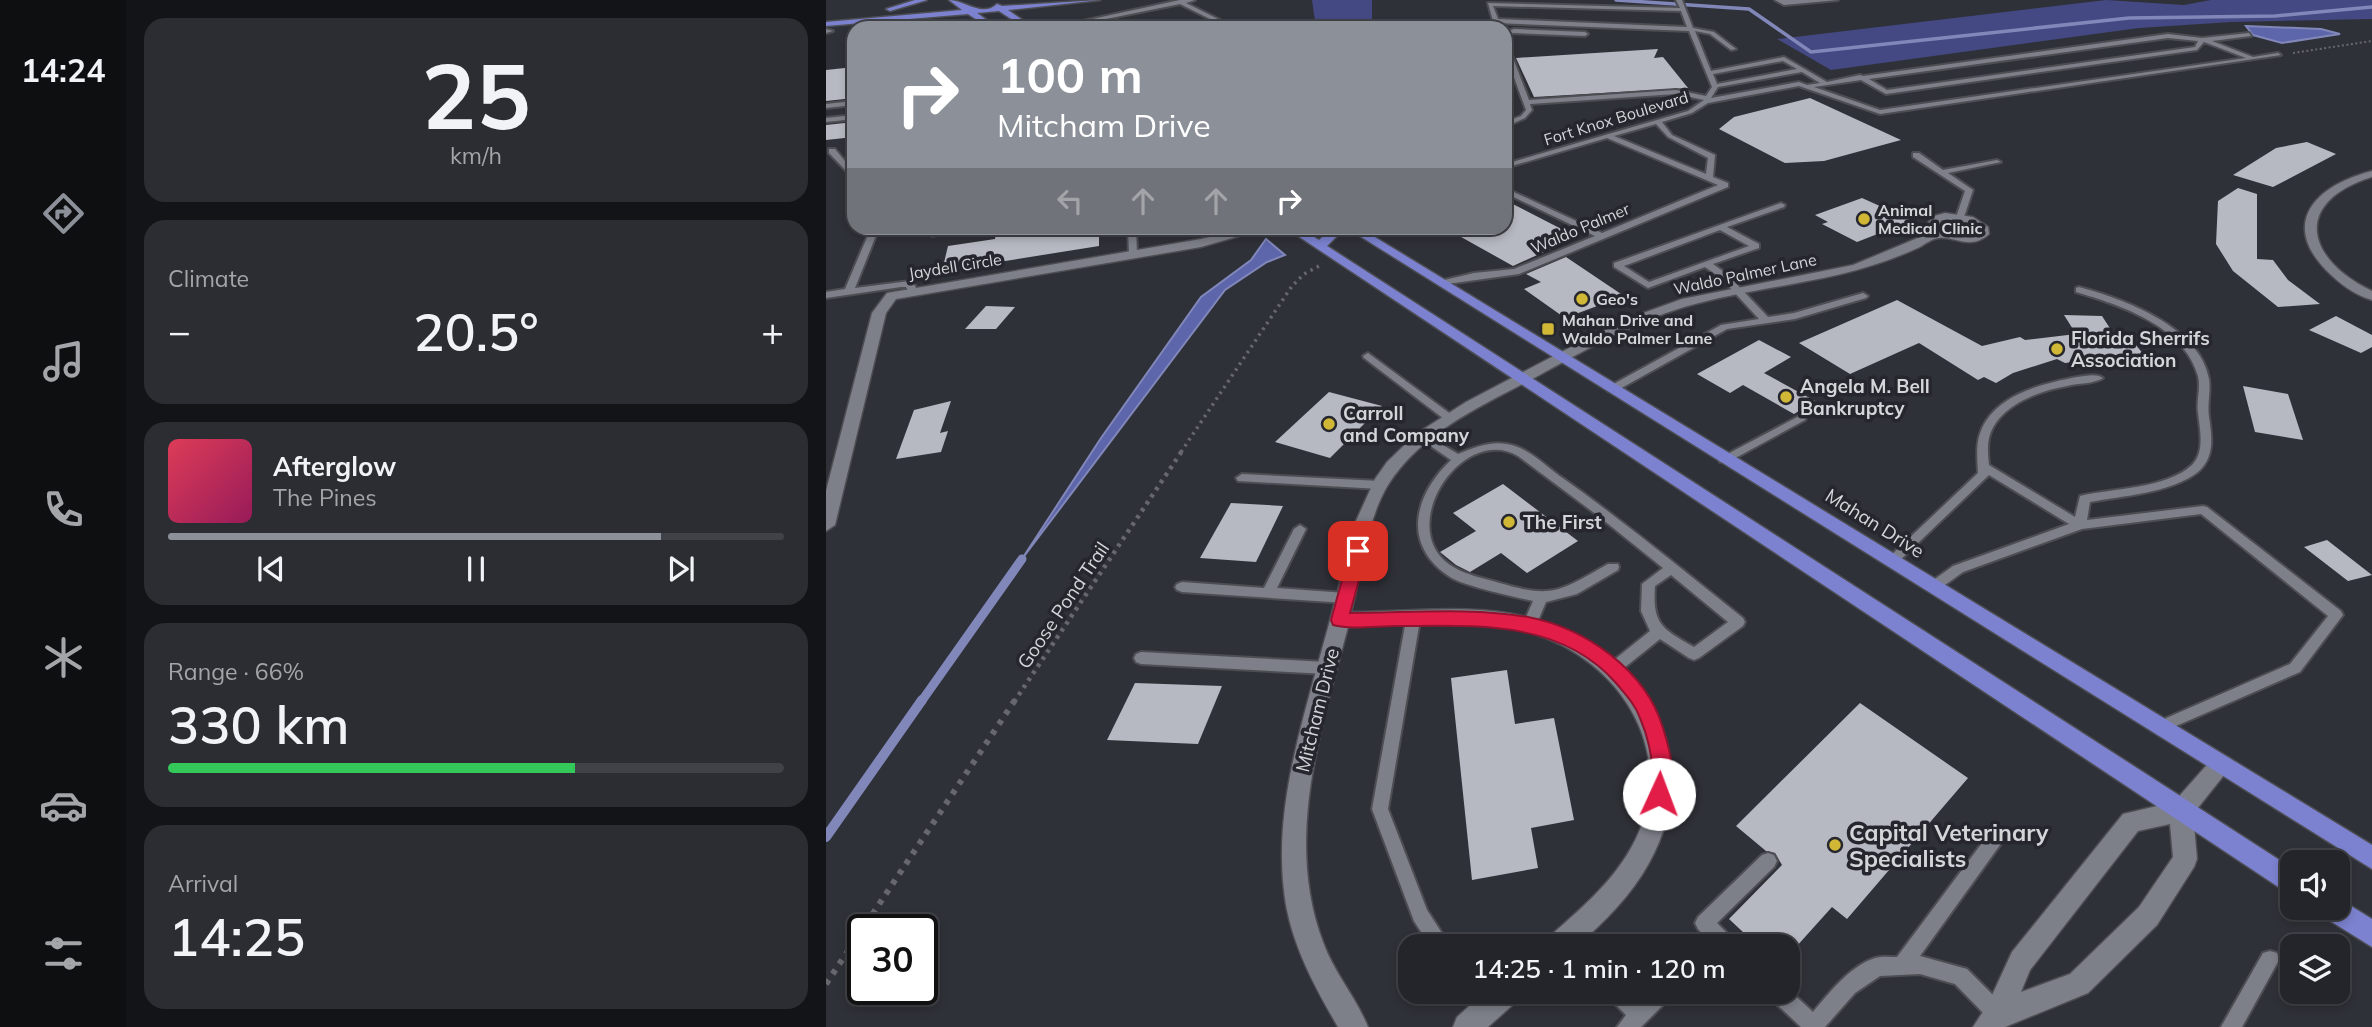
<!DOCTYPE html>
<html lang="en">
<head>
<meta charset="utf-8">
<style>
	:root { --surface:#23252a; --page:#2b2d32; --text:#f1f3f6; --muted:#a3a5a8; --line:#404247; --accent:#8c9099 }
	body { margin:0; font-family:Mulish,sans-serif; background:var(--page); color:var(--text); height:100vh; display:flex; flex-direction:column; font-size:26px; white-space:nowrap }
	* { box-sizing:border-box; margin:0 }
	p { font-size:23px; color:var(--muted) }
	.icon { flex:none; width:38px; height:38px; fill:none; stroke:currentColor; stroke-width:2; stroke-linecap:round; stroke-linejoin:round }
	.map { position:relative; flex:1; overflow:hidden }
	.panel { display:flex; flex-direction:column; gap:18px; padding:18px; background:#131417; width:700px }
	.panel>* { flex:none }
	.guide { position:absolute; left:21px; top:21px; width:665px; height:214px; border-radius:21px; box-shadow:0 4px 10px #0003,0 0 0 2px var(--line); background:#8c9099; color:#fff; overflow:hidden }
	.buttons { position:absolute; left:1454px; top:850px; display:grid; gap:14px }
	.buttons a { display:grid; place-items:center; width:70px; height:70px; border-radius:14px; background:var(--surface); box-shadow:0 4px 10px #0003,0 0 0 2px var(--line); font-size:35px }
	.speed { position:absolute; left:21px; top:914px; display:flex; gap:14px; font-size:35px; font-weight:700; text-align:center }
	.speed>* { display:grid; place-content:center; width:91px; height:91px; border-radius:50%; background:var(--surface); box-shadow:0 4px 10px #0003,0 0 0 2px var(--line); line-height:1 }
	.speed .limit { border:4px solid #111; border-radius:10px; background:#fff; color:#111 }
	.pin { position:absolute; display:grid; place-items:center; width:60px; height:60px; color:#fff; margin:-30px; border-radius:14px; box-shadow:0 4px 10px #0006 }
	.me { position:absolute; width:77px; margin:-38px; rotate:2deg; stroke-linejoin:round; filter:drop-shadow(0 0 5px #0008) }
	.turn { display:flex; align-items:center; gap:24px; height:147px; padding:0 35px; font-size:32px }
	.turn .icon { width:91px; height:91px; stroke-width:2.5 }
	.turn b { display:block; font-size:49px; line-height:60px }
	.lanes { display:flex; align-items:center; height:66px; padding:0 35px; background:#0003; justify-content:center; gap:35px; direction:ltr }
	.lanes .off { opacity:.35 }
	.big { font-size:52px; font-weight:600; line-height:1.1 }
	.panel .widget { flex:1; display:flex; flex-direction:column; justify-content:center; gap:10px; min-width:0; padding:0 24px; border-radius:21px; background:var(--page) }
	.panel .dial { align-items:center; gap:0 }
	.dial b { font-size:91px; line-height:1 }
	.song { display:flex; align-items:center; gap:21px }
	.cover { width:84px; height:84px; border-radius:10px; background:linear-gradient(135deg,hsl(350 70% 55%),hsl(330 70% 35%)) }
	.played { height:7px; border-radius:4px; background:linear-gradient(90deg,var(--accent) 80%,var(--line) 80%) }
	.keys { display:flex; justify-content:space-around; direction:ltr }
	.heat { display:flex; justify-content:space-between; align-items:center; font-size:38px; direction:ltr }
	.charge { height:10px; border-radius:5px; background:linear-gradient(90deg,#34c759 66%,var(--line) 0) }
	.trip { position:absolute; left:572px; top:934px; width:402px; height:70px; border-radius:21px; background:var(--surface); box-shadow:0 4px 10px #0003,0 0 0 2px var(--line); font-weight:600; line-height:70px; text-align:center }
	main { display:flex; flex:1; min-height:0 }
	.menu { display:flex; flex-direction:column; width:126px; justify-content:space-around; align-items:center; background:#0e0f11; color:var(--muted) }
	.menu .icon { width:49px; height:49px }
	.menu .current { color:var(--accent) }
	.menu b { font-size:32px; color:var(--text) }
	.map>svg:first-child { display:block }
	.green { fill:#444983 }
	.water { fill:#5d65ab; stroke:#8187b9; stroke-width:2 }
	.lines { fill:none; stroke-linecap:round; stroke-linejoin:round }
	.stream-far2 { stroke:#8187b9; stroke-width:3.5 }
	.stream-far1 { stroke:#8187b9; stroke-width:9 }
	.stream { stroke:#8187b9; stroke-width:10 }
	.building { fill:#b7b9c2 }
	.lane-casing { stroke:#4d4e54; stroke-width:4 }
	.street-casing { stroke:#4d4e54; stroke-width:3 }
	.primary-casing { stroke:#4d4e54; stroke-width:3 }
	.path-far3 { stroke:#66686e; stroke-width:2; stroke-dasharray:2 2.5; stroke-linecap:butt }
	.path-far2 { stroke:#66686e; stroke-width:3.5; stroke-dasharray:2.5 4.5; stroke-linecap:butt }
	.path-far1 { stroke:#66686e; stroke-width:4.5; stroke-dasharray:3.5 5; stroke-linecap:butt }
	.path { stroke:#66686e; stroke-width:6; stroke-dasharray:5 7; stroke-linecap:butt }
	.lane { fill:#7e8089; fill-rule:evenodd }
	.street { fill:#7e8089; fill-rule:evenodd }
	.primary { fill:#7c82cf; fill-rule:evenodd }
	.route { fill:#e11d48; stroke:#92132f; stroke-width:2 }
	.poi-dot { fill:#d1b736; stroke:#26272e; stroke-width:2.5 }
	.labels { text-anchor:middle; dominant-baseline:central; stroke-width:7; stroke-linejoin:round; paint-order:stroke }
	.far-street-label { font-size:16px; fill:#d4d5d9; stroke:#26272e }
	.far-poi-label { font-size:16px; font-weight:bold; fill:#d4d5d9; stroke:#26272e; text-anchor:start }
	.poi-label { font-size:19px; font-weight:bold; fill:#d4d5d9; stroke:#26272e; text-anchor:start }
	.street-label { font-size:19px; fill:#d4d5d9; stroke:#26272e }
	.near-poi-label { font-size:23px; font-weight:bold; fill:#d4d5d9; stroke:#26272e; text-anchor:start }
</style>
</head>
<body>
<main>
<nav class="menu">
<b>14:24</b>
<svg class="icon current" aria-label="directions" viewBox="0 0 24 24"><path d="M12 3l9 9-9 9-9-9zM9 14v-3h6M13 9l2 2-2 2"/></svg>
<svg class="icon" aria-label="music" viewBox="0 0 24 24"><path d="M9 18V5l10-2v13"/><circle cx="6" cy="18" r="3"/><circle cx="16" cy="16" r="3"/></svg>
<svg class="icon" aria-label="phone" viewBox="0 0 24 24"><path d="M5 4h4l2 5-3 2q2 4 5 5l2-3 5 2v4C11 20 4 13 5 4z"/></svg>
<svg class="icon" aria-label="climate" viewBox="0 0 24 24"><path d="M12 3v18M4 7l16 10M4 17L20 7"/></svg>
<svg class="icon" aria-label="car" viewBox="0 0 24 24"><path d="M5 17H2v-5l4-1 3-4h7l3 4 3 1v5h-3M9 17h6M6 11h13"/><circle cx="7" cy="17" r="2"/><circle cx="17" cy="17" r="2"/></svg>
<svg class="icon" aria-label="filters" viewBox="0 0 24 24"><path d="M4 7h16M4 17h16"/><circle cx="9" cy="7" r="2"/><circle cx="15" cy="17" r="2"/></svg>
</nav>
<section class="panel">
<div class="widget dial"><b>25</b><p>km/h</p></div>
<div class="widget"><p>Climate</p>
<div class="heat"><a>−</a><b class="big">20.5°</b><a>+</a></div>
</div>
<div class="widget">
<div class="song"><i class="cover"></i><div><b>Afterglow</b><p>The Pines</p></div></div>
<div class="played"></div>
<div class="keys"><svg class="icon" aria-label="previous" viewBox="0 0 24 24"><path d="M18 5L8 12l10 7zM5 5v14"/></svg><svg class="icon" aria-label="pause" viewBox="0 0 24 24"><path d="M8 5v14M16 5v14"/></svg><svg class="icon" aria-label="next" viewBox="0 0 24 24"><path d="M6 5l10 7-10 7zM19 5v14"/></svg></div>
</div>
<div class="widget"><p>Range · 66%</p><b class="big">330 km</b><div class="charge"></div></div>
<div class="widget"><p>Arrival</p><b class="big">14:25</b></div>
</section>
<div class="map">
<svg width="1546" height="1027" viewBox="0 0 1546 1027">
	<rect width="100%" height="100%" fill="#2f3138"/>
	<!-- green -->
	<g class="green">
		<polygon points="486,0 546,0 546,28 490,28"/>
		<polygon points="1280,0 1358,5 1385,0 1546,0 1546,19 1405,22 1313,28 1005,70 951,39"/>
	</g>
	<!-- water -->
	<g class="water">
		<polygon points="1420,26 1495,29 1514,34 1456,43 1427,35"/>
		<polygon points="440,239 459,255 441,262 399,290 196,559 275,438 375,297 425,260"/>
	</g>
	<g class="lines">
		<!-- stream-far2 -->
		<polyline class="stream-far2" points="790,0 923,9 985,52 1303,18 1449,16 1546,7"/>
		<!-- stream-far1 -->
		<polyline class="stream-far1" points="95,702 196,559"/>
		<!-- stream -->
		<polyline class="stream" points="0,837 96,700"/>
	</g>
	<!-- building -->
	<g class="building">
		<polygon points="832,49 828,58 837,57 862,88 708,97 690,58"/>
		<polygon points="28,67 28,98 0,101 0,70"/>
		<polygon points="984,98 1075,140 998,161 959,163 893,129 908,117"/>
		<polygon points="28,122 28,137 0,140 0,125"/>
		<polygon points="1481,142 1510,154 1447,187 1407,175 1450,148"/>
		<polygon points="1412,188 1431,194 1431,259 1447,260 1462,280 1494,304 1452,307 1407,271 1390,244 1392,201"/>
		<polygon points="1036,198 1076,216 1085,221 1031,242 996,224 1002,222 989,215"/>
		<polygon points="679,200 751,237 687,266 619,228 679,228"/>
		<polygon points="205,228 273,228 273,246 116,271 122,246 169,239 170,233"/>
		<polygon points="740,257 798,296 739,318 698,289 715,282 700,274"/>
		<polygon points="1071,300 1156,346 1194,337 1199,340 1250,334 1238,315 1276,316 1287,333 1300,333 1318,355 1266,355 1263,360 1239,363 1231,359 1187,373 1170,383 1158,377 1152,380 1093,343 1024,374 973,343"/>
		<polygon points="160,306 189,307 170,329 139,329"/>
		<polygon points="1510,316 1546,335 1546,347 1535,353 1483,330"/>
		<polygon points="933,340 965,357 938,373 989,401 968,414 917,385 904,393 871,374"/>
		<polygon points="1417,386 1462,394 1477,440 1429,432"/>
		<polygon points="503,392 556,406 504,458 449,442"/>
		<polygon points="125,401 114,433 122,431 115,452 70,459 88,410"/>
		<polygon points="677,484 752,541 701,573 675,553 644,572 630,565 614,552 650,531 627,513"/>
		<polygon points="405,503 457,506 430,562 374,558"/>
		<polygon points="1501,540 1546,575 1522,581 1478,547"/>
		<polygon points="681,670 689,724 728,718 748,820 705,828 712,868 646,880 625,678"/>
		<polygon points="309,683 396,686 372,744 281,740"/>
		<polygon points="1034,703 1142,778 1021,919 1006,907 970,947 933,947 903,919 956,865 949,853 940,851 910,826"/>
	</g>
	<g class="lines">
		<defs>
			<g id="lane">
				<polygon points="354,0 369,0 360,3 410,28 403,28 396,25 372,28 392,23 354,4 265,22 274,28 267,28 257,21"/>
				<path d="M850,0H856L867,28L888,32L910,49L905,50L884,34L869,31L885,71L958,57L1001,82L1034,75L1037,76L1342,34L1376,38L1423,33L1425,36L1386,41L1427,57L1452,53L1455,55L1054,114L973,86L882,103L866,113L836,122L846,135L889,155L887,177L902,183V187L693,274L614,285V281L648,273L688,269L769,236L679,193V188L776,233L892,185L781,138L679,168V164L862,111L878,100L850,94L704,104L706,110L699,118L679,127V122L695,116L700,110L679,53V43L682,45L703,100L850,90L880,96L886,87L863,31L670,23L667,21L662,3L854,8ZM667,6L855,11L861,27L672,19ZM1342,38L1372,41L1369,47L1061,90L1043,79ZM1378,42L1420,58L1054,110L988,87L1035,80L1060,94L1371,50ZM957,61L971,69L891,84L887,74ZM976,72L994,83L981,85L973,82L885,98L892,87ZM830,124L842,137L882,158L880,174L788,136Z"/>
				<polygon points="949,0 1012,0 958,5"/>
				<polygon points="80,22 113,26 116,28 80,26 51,27"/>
				<polygon points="0,29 7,31 0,33"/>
				<polygon points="688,29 759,32 762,34 759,36 688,33 679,36 679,32"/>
				<polygon points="28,101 28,105 0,108 0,104"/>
				<polygon points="28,115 28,119 0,122 0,118"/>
				<polygon points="3,149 9,149 28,172 28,179 3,153"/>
				<polygon points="1087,153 1093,153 1117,170 1171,160 1175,162 1122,173 1147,190 1138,217 1134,219 1130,217 1139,191 1087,157"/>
				<path d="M955,203L959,205L958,207L901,227L933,244V248L887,264L901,274L942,317L968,313L1037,293L1042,296L1040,298L969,319L901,329L790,391H782L781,389L782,387L895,325L933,319L895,278L879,267L822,288L788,267V263ZM894,230L923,246L823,282L798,266Z"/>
				<polygon points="45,228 53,228 29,288 84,281 87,282 91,290 86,293 83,292 80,287 75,287 0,298 0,292 19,289"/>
				<polygon points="104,228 112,228 111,230 146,228 142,230 106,236 102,233"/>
				<polygon points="302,228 310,228 311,254 307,257 303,254"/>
				<path d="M1253,287C1298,299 1374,327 1383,379C1385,391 1381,404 1383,417C1386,437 1389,457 1372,472C1345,493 1296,496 1264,502L1261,520L1377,506L1381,507L1515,611L1517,615L1474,672L1334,733L1329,731L1326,727L1329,723L1464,664L1502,616L1375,514L1256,529L1137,572L1112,590H1102L1100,587L1102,584L1127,566L1243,524L1163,475L1070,564H1060L1059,561L1152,473C1151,453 1149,438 1160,421C1179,392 1220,383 1251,377C1260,376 1270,373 1277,378C1268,384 1252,383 1241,386C1212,391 1171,406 1163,438C1161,447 1162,456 1163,465L1249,517L1254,496C1287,488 1340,489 1366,465C1379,452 1374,430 1372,413C1370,401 1375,388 1372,376C1358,326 1294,305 1250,292V288Z"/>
				<polygon points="542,353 626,415 627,417 626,419 618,419 538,358 537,356"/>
				<polygon points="975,415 980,418 979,420 902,462 894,462 892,459"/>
				<path d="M597,433L632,454C651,446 669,439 689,446C707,452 723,469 738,479C800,523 858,571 917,618L919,622L917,626L873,658L868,660L863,658L834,639L793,672L788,674L783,672L781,668L783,664L824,631L815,611L816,584L837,568L771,515L692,456C642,427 582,507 611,552C623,570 647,576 667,581C726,599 731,593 782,564H792L793,567L792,570L751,594L720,602L709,628H699L697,624L707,601C689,597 638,586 624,577C575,545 588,495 625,460L593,438L591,436L593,434ZM845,575L902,622L868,647C837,629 826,625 829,586Z"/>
				<polygon points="416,474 554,481 560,485 554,489 412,481 410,478"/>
				<polygon points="474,525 480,529 451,588 520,593 525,595 527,598 525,601 520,603 356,592 351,590 349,587 351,584 356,582 438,588 468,529"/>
				<polygon points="587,615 592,616 594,620 562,809 601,910 625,947 605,947 588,921 546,809 580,620 582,616"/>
				<polygon points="315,652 501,662 506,664 508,668 506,672 501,674 315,664 310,662 308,658 310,654"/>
				<path d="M1168,832L1174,835L1176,840L1174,845L1094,956L1141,969L1179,1007L1182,1014L1179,1021L1172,1024L1165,1021L1129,984L1094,974L1054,976L1029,993L999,1027H975L945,999L943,992H962V989L987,1012C1003,993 1024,966 1049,958C1056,956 1064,957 1071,957L1162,835Z"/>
				<polygon points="942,853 948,855 951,861 948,867 891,923 909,941 912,947 873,947 879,937 872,929 869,923 872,917 936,855"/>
				<polygon points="1444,951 1451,953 1453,960 1416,1027 1395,1027 1437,953"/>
				<polygon points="639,992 659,992 670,1010 667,1017 660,1020 653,1017"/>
				<polygon points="782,992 804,992 813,1001 822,992 845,992 843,999 815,1027 791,1027 800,1015 784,999"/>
			</g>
			<g id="street">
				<path d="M1546,171V177C1466,202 1479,259 1546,291V300C1528,295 1513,283 1500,270C1452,220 1494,184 1546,171Z"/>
				<path d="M1119,213L1147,217L1162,227L1163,234C1144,251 1130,236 1113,238C1107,238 1099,244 1094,247C1016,283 948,283 869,304C815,318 767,346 719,372C663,403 598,428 562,485C541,519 535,574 525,612C584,612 648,603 705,618C817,648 883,755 823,863C805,896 778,922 750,947H718L722,938C752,911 785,884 805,848C857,757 796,659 703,632C646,616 580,626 522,627C495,729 458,839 497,942C508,973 530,997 542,1027H512C490,989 468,949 460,905C446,822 471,740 493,660C506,614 518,568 530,521L549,479L561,462L590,434L640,402L764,337L809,316L856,299L1027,265L1106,232L1100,225L1108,216ZM1116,220L1140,222L1152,232C1137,238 1124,235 1112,225Z"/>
				<polygon points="423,228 441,228 375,247 70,299 60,313 9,525 0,531 0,491 46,313 61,293 375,239"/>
				<path d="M1395,755L1403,758L1406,765L1367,814L1371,859L1368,867L1331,925L1262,993L1179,1027H1147L1162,1004L1186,952L1297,814L1348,802L1387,758ZM1344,824L1347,857L1313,907L1244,974L1195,992L1204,970L1312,831Z"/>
				<polygon points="659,992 693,992 690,1002 662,1027 627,1027 631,1017"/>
			</g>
			<g id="primary">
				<polygon points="89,0 101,0 64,11 60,9"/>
				<path d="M123,0C139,0 156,18 171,4L176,6L274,0L182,10L208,28H199L173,11L151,13L172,28H163L142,14L0,26V22L136,10Z"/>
				<polygon points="460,228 473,228 493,240 507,228 519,228 501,246 1466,868 1466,894 1457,890"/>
				<polygon points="521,228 534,228 1546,845 1546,869"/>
				<polygon points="1512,898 1546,919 1546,947 1498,917 1494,908 1512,908"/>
			</g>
		</defs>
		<!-- lane casing -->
		<use href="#lane" class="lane-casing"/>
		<!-- street casing -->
		<use href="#street" class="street-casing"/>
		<!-- primary casing -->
		<use href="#primary" class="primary-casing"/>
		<!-- path-far3 -->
		<polyline class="path-far3" points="1467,53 1546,41"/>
		<!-- path-far2 -->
		<polyline class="path-far2" points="355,452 466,286 478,274 495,265"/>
		<!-- path-far1 -->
		<polyline class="path-far1" points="188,702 356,451"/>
		<!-- path -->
		<polyline class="path" points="0,984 189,700"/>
		<!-- lane -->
		<use href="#lane" class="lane"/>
		<!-- street -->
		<use href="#street" class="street"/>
		<!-- primary -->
		<use href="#primary" class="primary"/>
	</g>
	<!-- route -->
	<path class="route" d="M532,545L541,551L524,613C582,613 644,607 702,617C759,628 820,670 837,728C844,751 852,777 841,801L833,804L826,801C821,792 825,785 826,775C827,757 821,734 814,718C809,704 799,694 790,683C734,619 648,626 571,626C551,626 526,630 507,625L505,620L524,551Z"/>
	<!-- markers -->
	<g class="poi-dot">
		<circle cx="1038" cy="219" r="7"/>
		<circle cx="756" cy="299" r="7"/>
		<rect x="715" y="322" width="14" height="14" rx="3.5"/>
		<circle cx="1231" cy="349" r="7"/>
		<circle cx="960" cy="397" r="7"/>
		<circle cx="503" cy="424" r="7"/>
		<circle cx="683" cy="522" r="7"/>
		<circle cx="1009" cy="845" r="7"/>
	</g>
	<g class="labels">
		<!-- far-street labels -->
		<g class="far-street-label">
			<text transform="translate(790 118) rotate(-17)">Fort Knox Boulevard</text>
			<text transform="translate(754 228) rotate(-23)">Waldo Palmer</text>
			<text transform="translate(129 266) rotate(-9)">Jaydell Circle</text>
			<text transform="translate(919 274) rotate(-12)">Waldo Palmer Lane</text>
		</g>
		<!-- far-poi labels -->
		<g class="far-poi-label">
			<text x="1052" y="210">Animal<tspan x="1052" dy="18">Medical Clinic</tspan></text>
			<text x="770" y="299">Geo's</text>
			<text x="736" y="320">Mahan Drive and<tspan x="736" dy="18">Waldo Palmer Lane</tspan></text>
		</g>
		<!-- poi labels -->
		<g class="poi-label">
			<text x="1245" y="338">Florida Sherrifs<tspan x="1245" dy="22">Association</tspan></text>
			<text x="974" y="386">Angela M. Bell<tspan x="974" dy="22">Bankruptcy</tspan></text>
			<text x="517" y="413">Carroll<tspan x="517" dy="22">and Company</tspan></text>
			<text x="697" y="522">The First</text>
		</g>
		<!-- street labels -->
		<g class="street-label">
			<text transform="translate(1049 523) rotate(32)">Mahan Drive</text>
			<text transform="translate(237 605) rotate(-56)">Goose Pond Trail</text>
			<text transform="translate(491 710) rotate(-76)">Mitcham Drive</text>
		</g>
		<!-- near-poi labels -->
		<g class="near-poi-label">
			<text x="1023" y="832">Capital Veterinary<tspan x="1023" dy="26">Specialists</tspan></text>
		</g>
	</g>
</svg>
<div class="buttons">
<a><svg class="icon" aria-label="sound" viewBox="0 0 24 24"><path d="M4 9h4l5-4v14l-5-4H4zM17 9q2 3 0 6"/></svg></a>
<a><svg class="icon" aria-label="layers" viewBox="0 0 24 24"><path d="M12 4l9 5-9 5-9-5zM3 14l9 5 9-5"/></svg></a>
</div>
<div class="speed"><div class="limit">30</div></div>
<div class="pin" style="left:532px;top:551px;background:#d93025"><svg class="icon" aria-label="arrive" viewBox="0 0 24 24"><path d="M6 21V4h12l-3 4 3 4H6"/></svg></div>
<svg class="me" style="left:833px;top:794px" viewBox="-20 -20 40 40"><circle r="19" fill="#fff"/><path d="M0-13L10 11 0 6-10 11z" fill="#e11d48"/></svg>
<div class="trip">14:25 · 1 min · 120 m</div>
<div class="guide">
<div class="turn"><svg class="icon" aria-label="right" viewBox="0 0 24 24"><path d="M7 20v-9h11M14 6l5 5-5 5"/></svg><div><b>100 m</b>Mitcham Drive</div></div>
<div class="lanes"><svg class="icon off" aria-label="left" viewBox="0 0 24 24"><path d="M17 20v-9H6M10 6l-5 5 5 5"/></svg><svg class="icon off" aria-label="ahead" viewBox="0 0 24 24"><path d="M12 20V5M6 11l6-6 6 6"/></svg><svg class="icon off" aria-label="ahead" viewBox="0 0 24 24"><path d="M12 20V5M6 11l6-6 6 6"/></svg><svg class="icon" aria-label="right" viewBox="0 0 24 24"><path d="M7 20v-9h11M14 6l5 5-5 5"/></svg></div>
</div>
</div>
</main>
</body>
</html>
